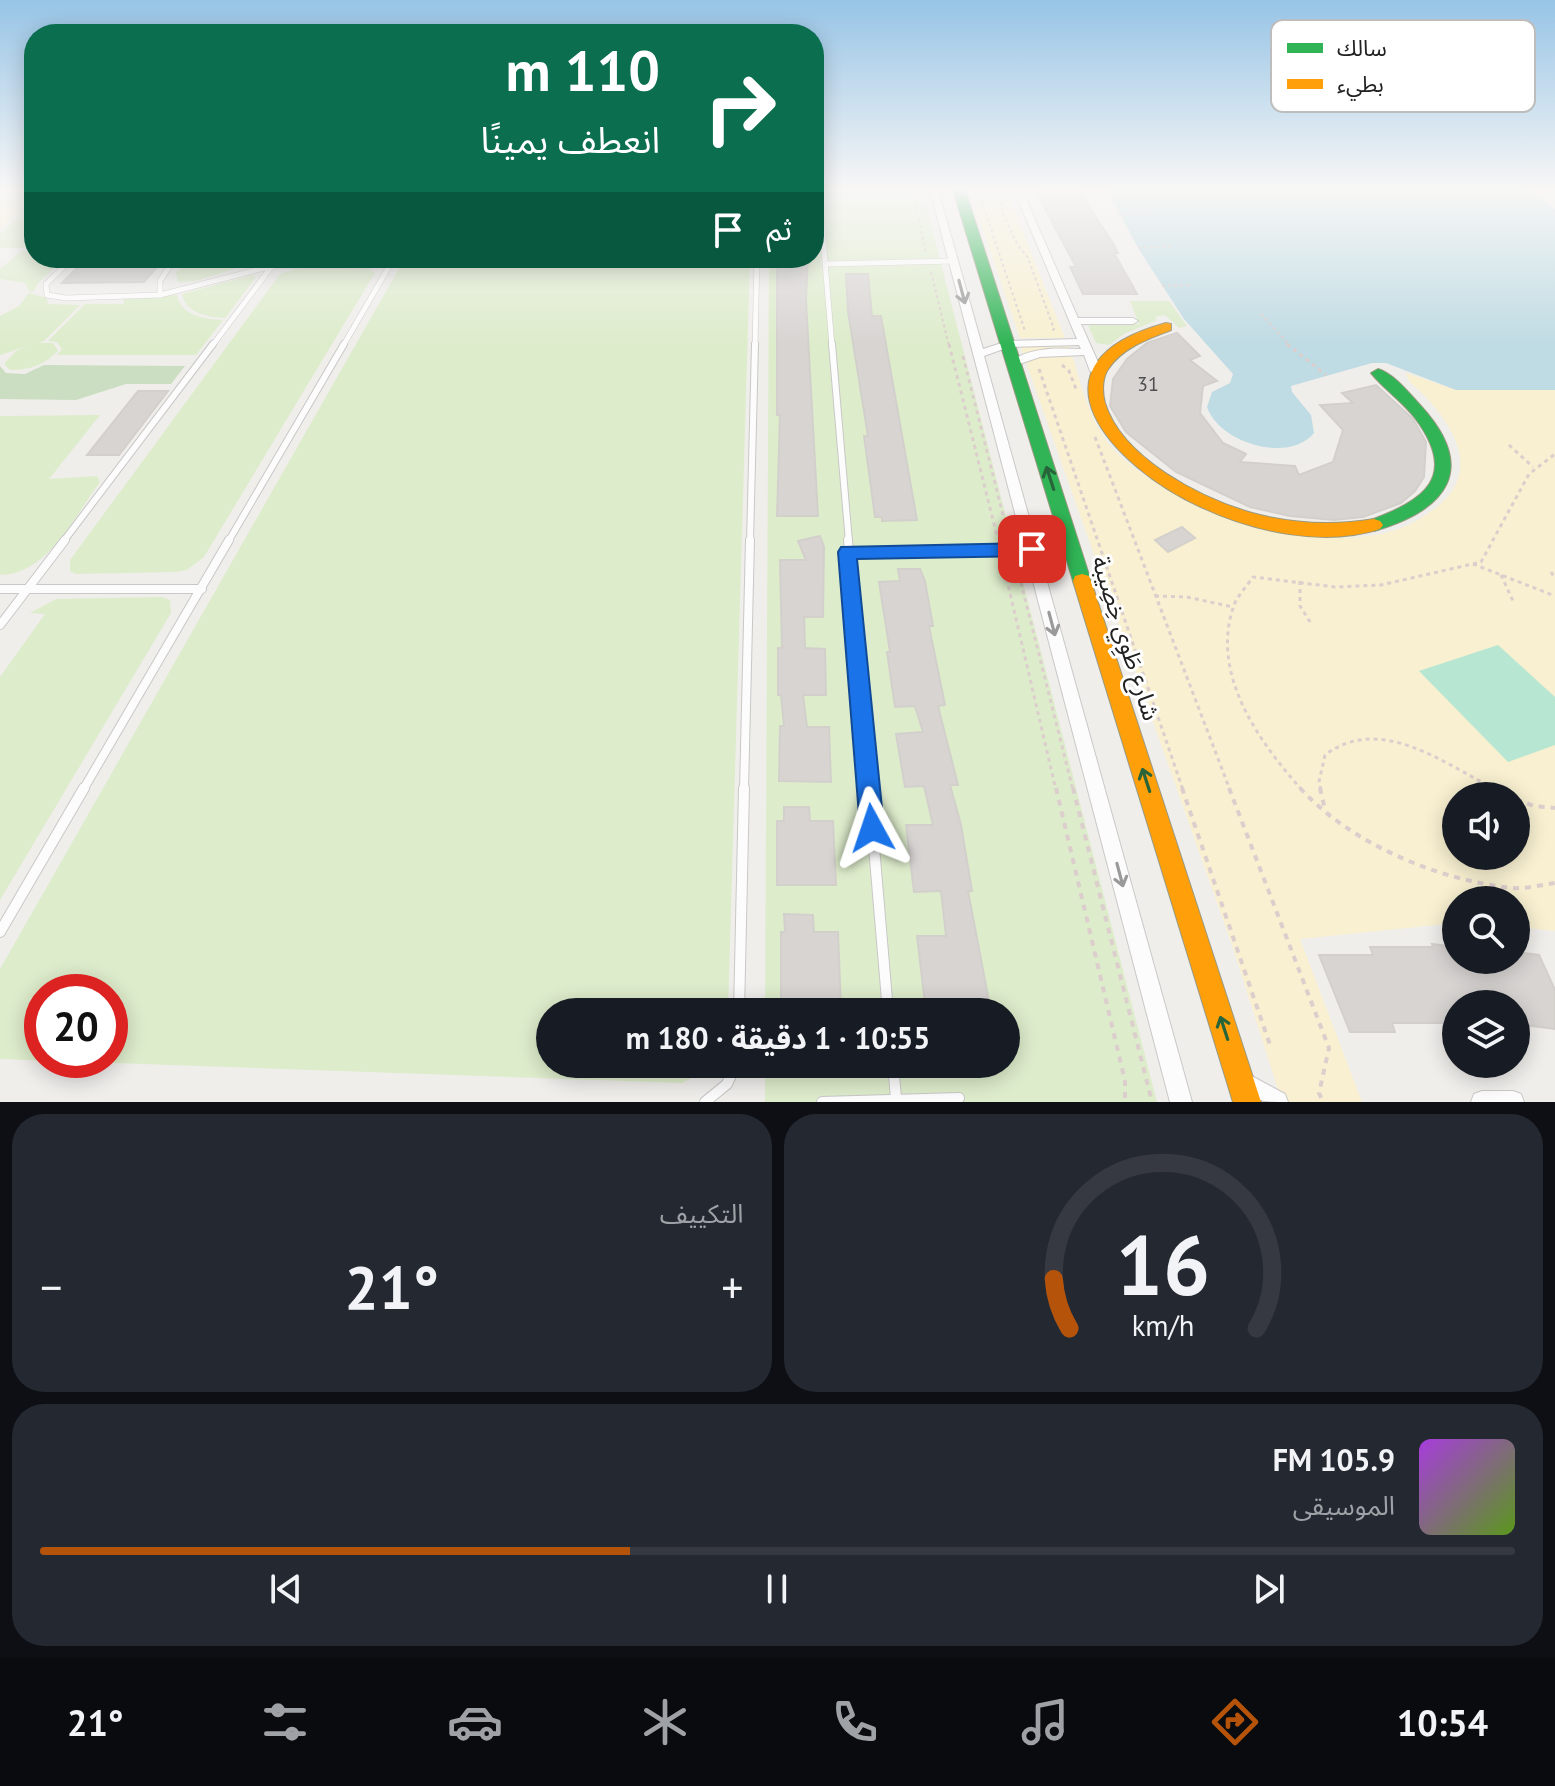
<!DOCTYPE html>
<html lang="ar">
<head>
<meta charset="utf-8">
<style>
	:root { --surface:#171b24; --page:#242831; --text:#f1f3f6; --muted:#9ea1a6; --line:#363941; --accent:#b45309 }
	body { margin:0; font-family:"PT Sans","Noto Sans Arabic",sans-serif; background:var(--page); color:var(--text); direction:rtl; height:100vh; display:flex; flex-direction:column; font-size:30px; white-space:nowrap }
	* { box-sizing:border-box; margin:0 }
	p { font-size:26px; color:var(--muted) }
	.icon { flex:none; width:44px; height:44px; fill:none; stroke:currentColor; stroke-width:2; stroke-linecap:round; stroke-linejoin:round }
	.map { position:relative; height:1102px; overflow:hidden; direction:ltr }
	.panel { display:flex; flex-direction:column; gap:12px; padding:12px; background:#0d0f14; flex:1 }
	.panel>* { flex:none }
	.banner { position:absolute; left:24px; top:24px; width:800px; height:244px; border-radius:32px; box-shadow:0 4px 20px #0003; direction:rtl; background:#0b6e4f; color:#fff; overflow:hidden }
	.controls { position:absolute; left:1442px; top:782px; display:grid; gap:16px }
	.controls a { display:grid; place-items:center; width:88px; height:88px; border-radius:50%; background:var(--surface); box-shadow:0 4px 20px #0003; font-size:40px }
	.speed { position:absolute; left:24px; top:974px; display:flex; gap:16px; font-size:40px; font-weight:700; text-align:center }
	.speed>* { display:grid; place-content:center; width:104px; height:104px; border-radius:50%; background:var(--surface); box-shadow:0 4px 20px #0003; line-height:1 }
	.speed .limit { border:12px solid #d22; background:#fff; color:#111 }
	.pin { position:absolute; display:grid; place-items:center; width:68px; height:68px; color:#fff; margin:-34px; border-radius:16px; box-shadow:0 4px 12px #0006 }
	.me { position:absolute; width:88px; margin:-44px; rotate:355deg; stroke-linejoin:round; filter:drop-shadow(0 0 6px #0008) }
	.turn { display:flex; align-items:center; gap:28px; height:168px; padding:0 32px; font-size:36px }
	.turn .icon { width:104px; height:104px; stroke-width:2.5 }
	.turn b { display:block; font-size:56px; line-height:68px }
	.then { display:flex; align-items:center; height:76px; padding:0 32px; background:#0003; gap:16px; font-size:30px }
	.big { font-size:60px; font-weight:700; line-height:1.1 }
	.panel .tile { flex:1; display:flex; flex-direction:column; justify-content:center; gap:12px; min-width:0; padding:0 28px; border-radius:32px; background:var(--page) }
	.panel .dial { align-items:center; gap:0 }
	.dial svg { height:208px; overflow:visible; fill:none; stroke:var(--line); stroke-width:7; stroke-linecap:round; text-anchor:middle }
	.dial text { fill:var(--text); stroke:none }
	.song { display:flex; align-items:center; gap:24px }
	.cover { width:96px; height:96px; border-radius:12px; background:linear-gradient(135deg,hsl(280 70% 55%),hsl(90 70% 35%)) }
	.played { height:8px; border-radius:4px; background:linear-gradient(90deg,var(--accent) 40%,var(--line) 40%) }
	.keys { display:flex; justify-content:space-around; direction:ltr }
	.heat { display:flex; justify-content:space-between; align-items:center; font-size:44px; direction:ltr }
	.panel .tiles { flex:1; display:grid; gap:12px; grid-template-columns:1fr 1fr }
	.tile:last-child { grid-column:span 2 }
	.trip { position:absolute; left:536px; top:998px; width:484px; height:80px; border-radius:40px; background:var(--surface); box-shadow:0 4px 20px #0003; font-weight:700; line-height:80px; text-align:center; direction:rtl }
	.tab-bar { display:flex; height:128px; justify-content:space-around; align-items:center; background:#090b0e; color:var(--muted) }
	.tab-bar .icon { width:56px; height:56px }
	.tab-bar .active { color:var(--accent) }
	.tab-bar b { font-size:36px; color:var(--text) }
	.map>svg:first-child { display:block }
	.grass { fill:#ddeccb; fill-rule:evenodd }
	.forest { fill:#cbdec1 }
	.sand { fill:#f8f0d0; fill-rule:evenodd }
	.pitch { fill:#b7e6d2 }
	.water { fill:#bfdbe3 }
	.building { fill:#d7d4d2; stroke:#d3d0cc; stroke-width:2 }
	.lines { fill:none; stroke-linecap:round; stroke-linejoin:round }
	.lane-far3-casing { stroke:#c9c8c7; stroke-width:6 }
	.lane-far2-casing { stroke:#c9c8c7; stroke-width:8 }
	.lane-far1-casing { stroke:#c9c8c7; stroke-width:10 }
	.lane-casing { stroke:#c9c8c7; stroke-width:12 }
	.street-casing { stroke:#c9c8c7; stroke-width:2 }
	.fast-casing { stroke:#999a82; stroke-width:2 }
	.slow-casing { stroke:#999a82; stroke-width:2 }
	.path-far2 { stroke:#dccecd; stroke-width:2; stroke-dasharray:3 3; stroke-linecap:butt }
	.path-far1 { stroke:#dccecd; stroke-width:3; stroke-dasharray:4 4; stroke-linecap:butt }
	.path { stroke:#dccecd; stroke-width:4; stroke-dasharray:6 6; stroke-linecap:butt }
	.lane-far3 { stroke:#fdfcfc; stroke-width:5 }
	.lane-far2 { stroke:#fdfcfc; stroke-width:6 }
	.lane-far1 { stroke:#fdfcfc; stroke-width:8 }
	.lane { stroke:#fdfcfc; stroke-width:10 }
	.street { fill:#fdfcfc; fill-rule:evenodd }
	.fast { fill:#30b455; fill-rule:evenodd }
	.slow { fill:#ff9f0a; fill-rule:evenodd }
	.oneway { stroke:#9a9a9a }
	.oneway2 { stroke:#286439 }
	.route { fill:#1a73e8; stroke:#114b97; stroke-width:2 }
	.labels { text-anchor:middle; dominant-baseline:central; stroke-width:6; stroke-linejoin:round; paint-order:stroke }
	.number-label { font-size:20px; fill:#4f4e4e }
	.street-label { font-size:24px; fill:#222; stroke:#fff }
	.key { fill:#fff; stroke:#bdbdbd; stroke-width:2 }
	.key-label { font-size:22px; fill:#222 }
</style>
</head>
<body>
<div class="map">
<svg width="1555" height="1102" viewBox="0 0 1555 1102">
	<rect width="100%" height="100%" fill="#f0eeeb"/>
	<!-- grass -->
	<g class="grass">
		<polygon points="814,190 922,190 1157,1102 765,1102 765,1064 1006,1064 1006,1012 765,1012 769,258 814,258"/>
		<polygon points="34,206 34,248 0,248 0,233"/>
		<polygon points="21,251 34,251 34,258 65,258 38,283 34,291 30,292 25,283 0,279 0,269"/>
		<polygon points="194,258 269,258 196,281 178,282 176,272"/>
		<path d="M405,258H750L728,1012H550V1064H709L699,1074L682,1083L0,1059V969ZM42,992H110V1060H42Z"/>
		<polygon points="368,268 375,273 373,276 204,557 187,570 176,572 76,574 70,571 70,560 280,274 295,269"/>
		<path d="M252,275L256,277L225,318C208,317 186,314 182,294Z"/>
		<polygon points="29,293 47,298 48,304 80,305 44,341 0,355 0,316 19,306"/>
		<path d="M177,295C181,316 205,319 223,320L196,355H57L62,349L57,342L48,341L85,304H124L123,299Z"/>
		<polygon points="1130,301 1169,301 1187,326 1179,328 1165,315 1155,317 1157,320 1124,334 1109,345 1096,343 1088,325 1139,324"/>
		<path d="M35,343H53L58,351C44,365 30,370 10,370L4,364L16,351Z"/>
		<path d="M100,415L49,479L97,476L100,482C75,516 47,575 0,575V416Z"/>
		<polygon points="162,597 170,600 171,613 0,900 0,677 45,614 30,613 56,599"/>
	</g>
	<!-- forest -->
	<polygon class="forest" points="44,365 185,366 171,384 126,384 76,400 0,399 0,366 6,373 25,374"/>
	<!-- sand -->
	<g class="sand">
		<polygon points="0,190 34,190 34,201 0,228"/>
		<polygon points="969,190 1006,190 1065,338 1020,338"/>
		<path d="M1029,345H1069C1081,382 1089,427 1119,455C1182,514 1346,570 1424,516C1441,505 1457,492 1460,470C1464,441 1439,410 1420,391C1412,384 1409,383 1406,373L1456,390H1555V931L1516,927V900H1456V923L1300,939L1362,1102H1282L1232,945L1021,348ZM1456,796H1516V856H1456Z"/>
	</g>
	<!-- pitch -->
	<polygon class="pitch" points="1498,645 1555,697 1555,745 1508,762 1419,671"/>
	<!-- water -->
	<path class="water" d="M1107,190H1530L1555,209V390H1456L1386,363H1372L1291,386L1292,392L1311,415L1314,433C1289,464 1219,443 1207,407L1212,392L1230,383L1233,374L1184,319L1138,248Z"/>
	<!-- building -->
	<g class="building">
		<polygon points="1035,190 1078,190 1111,240 1118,253 1114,253 1137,294 1083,294 1070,267 1076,267"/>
		<polygon points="87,258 165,258 144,282 62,283"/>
		<polygon points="791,258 808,258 806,300 818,516 777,516 780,415 777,415 777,264 791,264"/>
		<polygon points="846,274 868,274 872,316 881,316 917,520 882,521 882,517 875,517 864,436 868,436 848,312"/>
		<polygon points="1177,333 1200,356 1190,360 1217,381 1203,386 1200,413 1223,443 1246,454 1240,462 1295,466 1299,475 1333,462 1343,430 1320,405 1353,403 1342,393 1376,385 1413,419 1426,442 1424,477 1415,491 1401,503 1363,517 1334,520 1290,516 1250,507 1176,472 1126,432 1110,406 1113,379 1127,359 1147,343"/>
		<polygon points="138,391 168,391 119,455 87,455"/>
		<polygon points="1182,527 1195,538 1168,552 1155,540"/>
		<polygon points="820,536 824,547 823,617 804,617 805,648 825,649 826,695 803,695 807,727 829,727 831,782 779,781 780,726 784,726 781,695 778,695 778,648 782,648 780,560 806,560 798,541"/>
		<polygon points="898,569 920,569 925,581 933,626 929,626 945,705 938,706 958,785 950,785 961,825 972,891 968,891 991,1012 926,1012 917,936 946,936 941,891 914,892 906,825 933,825 924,786 905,787 896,734 923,732 915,706 895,707 887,652 890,652 879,582 900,581"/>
		<polygon points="784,807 809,807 810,821 833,821 836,885 777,885 777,821 784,821"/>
		<polygon points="784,914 813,915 814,932 838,932 841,1009 781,1009 781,932 785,932"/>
		<polygon points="1432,944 1456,947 1456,960 1516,960 1516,952 1539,955 1555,990 1555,1029 1525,1025 1516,1004 1456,1004 1456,1023 1392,1023 1395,1032 1350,1032 1319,955 1373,955 1370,947 1433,947"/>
	</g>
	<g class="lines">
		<defs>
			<g id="lane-far3">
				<polyline points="819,190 832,346"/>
				<polyline points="73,258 46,284 47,295 66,298 160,295 272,266 390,265"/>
				<polyline points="825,264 954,261"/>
				<polyline points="160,295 160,281 171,264"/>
				<polyline points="212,346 278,258"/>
				<polyline points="343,346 394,258"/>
				<polyline points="755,346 757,258"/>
			</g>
			<g id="lane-far2">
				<polyline points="832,344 849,542"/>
				<polyline points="63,542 213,344"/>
				<polyline points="228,542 344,344"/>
				<polyline points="750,542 755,344"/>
			</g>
			<g id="lane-far1">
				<polyline points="848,540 869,790"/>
				<polyline points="847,552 1032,549"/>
				<polyline points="0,589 202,589"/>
				<polyline points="0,625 65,540"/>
				<polyline points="83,790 229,540"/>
				<polyline points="744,790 750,540"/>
			</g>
			<g id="lane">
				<polyline points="869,788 888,1012"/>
				<polyline points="0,932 84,788"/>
				<polyline points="739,1012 744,788"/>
				<polyline points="893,1064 896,1098"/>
				<polyline points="705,1102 727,1084 736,1064"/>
				<polyline points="822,1102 959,1098"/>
			</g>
			<g id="street">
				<path d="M930,190H938L983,349L1008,341L1077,339L1014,190H1022L1078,318H1133L1138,321L1133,324H1081L1102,371L1096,374L1090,371L1084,355L1040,357L1014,366L1008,363C1028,347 1057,348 1081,349L1079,345L1009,347L984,356L1192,1102H1170Z"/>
				<path d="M1246,1073L1285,1094L1288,1102C1269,1102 1244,1102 1235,1084L1238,1076Z"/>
				<polygon points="1482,1091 1513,1091 1521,1094 1524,1102 1471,1102 1474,1094"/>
			</g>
			<g id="fast">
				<polygon points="953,190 965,190 1091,581 1089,586 1075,586 1073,581"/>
				<path d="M1378,369C1394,374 1408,392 1420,405C1479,469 1447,510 1374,531L1368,529L1365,525L1368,521C1423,501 1460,478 1415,418C1402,401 1384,389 1371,373Z"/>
			</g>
			<g id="slow">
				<path d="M1166,323L1171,324V330C1149,339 1123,347 1109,368C1102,377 1102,392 1105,403C1122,458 1200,498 1252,513C1293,524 1333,526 1374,519L1380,521L1383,525L1380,529C1323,547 1255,532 1201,507C1113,467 1017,364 1166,323Z"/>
				<polygon points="1082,574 1089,576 1091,581 1261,1102 1233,1102 1073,581 1075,576"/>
			</g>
		</defs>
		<!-- lane-far3 casing -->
		<use href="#lane-far3" class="lane-far3-casing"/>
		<!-- lane-far2 casing -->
		<use href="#lane-far2" class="lane-far2-casing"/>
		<!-- lane-far1 casing -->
		<use href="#lane-far1" class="lane-far1-casing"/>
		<!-- lane casing -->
		<use href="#lane" class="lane-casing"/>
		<!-- street casing -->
		<use href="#street" class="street-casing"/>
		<!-- fast casing -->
		<use href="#fast" class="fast-casing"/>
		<!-- slow casing -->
		<use href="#slow" class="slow-casing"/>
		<!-- path-far2 -->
		<g class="path-far2">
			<polyline points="912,190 926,252"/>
			<polyline points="978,190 1025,331"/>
			<polyline points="999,190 1003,214 1017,244 1028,258 1054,329 1051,332"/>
			<polyline points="1119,215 1153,213"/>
			<polyline points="1138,248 1172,246"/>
			<polyline points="931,272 949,346"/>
			<polyline points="1162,286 1191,285"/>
			<polyline points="1261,314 1290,346"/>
		</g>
		<!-- path-far1 -->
		<g class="path-far1">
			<polyline points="949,344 997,536"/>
			<polyline points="1287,344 1326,375"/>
			<polyline points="963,356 1005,523"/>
			<polyline points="1062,365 1069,371 1076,389"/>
			<polyline points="1039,369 1183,790"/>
			<polyline points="1095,437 1230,790"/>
			<polyline points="1509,445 1533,467"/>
			<polyline points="1003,563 1056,790"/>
			<polyline points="1473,564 1555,596"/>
			<polyline points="1017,567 1073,790"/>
			<polyline points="1551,572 1555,578"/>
			<polyline points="1501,575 1514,603"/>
			<polyline points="1300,581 1300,606 1312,625"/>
			<polyline points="1155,596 1187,597 1233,607"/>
			<path d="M1302,790C1259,742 1211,675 1233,608C1236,597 1247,586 1253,577L1335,587L1381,585L1481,562L1529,474L1555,454"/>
			<path d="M1321,790L1319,782L1325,755C1381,713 1444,764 1497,790"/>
		</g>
		<!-- path -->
		<g class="path">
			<polyline points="1056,788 1125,1081 1125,1102"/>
			<polyline points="1073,788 1152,1102"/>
			<polyline points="1182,788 1271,1048"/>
			<polyline points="1229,788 1329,1048 1319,1093 1323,1102"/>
			<path d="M1300,788C1351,844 1438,880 1512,888C1526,889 1541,885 1555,883"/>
			<polyline points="1320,788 1325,810"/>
			<polyline points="1493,788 1510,796"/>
			<polyline points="1516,799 1534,806 1555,808"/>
		</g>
		<!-- lane-far3 -->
		<use href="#lane-far3" class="lane-far3"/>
		<!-- lane-far2 -->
		<use href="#lane-far2" class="lane-far2"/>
		<!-- lane-far1 -->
		<use href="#lane-far1" class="lane-far1"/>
		<!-- lane -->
		<use href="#lane" class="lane"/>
		<!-- street -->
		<use href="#street" class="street"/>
		<!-- fast -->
		<use href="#fast" class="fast"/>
		<!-- slow -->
		<use href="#slow" class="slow"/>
	</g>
	<!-- one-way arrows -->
	<defs><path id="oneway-shaft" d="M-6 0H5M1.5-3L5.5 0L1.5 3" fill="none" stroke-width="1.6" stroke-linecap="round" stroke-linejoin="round" transform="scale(2)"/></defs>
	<g class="oneway">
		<use href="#oneway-shaft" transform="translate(962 292) rotate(75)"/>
		<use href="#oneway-shaft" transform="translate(1052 624) rotate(75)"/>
		<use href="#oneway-shaft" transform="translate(1120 875) rotate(75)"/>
	</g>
	<g class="oneway2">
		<use href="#oneway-shaft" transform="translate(1050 478) rotate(-108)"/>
		<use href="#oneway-shaft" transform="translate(1146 780) rotate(-108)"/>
		<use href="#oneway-shaft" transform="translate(1224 1028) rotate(-108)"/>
	</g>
	<!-- sky -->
	<linearGradient id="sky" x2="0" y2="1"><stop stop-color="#97c4e6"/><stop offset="0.55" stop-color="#f8f7f6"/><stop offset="1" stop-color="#f8f7f6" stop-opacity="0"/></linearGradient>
	<rect width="1555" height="344" fill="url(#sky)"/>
	<!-- route -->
	<polygon class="route" points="1032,543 1041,549 1032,556 857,559 884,828 880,836 872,839 864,836 860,828 838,552 841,547"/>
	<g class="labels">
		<!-- number labels -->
		<g class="number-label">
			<text x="1148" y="384">31</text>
		</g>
		<!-- street labels -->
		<g class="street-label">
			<text transform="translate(1126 638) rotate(72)">شارع طَوِي خِصِيبة</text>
		</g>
	</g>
	<!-- legend -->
	<rect x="1271" y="20" width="264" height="92" rx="12" class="key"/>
	<rect x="1287" y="43" width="36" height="10" fill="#30b455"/>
	<rect x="1287" y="79" width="36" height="10" fill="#ff9f0a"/>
	<g class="key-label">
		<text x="1337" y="56">سالك</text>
		<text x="1337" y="92">بطيء</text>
	</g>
</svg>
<div class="controls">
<a><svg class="icon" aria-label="sound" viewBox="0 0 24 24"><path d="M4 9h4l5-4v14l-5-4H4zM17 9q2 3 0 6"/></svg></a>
<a><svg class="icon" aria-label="search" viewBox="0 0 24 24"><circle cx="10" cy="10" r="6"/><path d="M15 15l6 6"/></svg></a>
<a><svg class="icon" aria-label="layers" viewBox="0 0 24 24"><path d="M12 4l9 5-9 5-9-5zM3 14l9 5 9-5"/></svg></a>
</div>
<div class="speed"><div class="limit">20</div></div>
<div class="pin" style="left:1032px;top:549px;background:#d93025"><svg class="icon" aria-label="arrive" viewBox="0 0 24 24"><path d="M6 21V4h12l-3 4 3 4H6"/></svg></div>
<svg class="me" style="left:872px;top:828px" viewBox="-20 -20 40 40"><path d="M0-17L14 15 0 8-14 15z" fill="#1a73e8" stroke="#fff" stroke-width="4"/></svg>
<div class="trip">10:55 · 1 دقيقة · 180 m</div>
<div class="banner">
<div class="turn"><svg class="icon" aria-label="right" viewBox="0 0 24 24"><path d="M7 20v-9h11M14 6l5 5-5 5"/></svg><div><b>110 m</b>انعطف يمينًا</div></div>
<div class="then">ثم<svg class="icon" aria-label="arrive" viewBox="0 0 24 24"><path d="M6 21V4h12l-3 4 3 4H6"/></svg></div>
</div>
</div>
<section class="panel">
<div class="tiles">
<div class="tile dial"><svg viewBox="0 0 100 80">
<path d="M14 69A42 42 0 1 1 86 69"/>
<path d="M14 69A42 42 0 0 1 8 50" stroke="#b45309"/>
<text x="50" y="56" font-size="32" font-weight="700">16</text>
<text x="50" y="72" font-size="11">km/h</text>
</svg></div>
<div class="tile"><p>التكييف</p>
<div class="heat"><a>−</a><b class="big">21°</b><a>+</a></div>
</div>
<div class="tile">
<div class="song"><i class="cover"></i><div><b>105.9 FM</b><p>الموسيقى</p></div></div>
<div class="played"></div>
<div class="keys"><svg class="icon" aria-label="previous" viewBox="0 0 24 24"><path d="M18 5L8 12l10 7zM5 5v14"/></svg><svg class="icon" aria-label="pause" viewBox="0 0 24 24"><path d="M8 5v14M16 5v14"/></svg><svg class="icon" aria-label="next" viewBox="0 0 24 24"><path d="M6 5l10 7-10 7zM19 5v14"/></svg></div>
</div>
</div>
</section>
<nav class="tab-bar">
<b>10:54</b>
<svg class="icon active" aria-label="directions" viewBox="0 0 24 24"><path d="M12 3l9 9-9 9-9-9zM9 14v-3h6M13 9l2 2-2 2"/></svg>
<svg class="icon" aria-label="music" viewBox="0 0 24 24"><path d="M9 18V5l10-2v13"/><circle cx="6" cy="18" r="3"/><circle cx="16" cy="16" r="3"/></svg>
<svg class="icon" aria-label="phone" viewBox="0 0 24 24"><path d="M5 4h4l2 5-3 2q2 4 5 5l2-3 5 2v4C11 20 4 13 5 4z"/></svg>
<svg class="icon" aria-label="climate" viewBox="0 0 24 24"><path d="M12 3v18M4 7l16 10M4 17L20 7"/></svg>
<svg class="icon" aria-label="car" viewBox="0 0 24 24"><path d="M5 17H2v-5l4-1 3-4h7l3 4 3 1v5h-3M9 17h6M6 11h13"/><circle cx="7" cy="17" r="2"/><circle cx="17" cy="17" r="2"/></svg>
<svg class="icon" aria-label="filters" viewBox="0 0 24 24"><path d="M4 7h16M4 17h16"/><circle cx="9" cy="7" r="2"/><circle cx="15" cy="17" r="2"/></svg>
<b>21°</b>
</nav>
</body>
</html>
